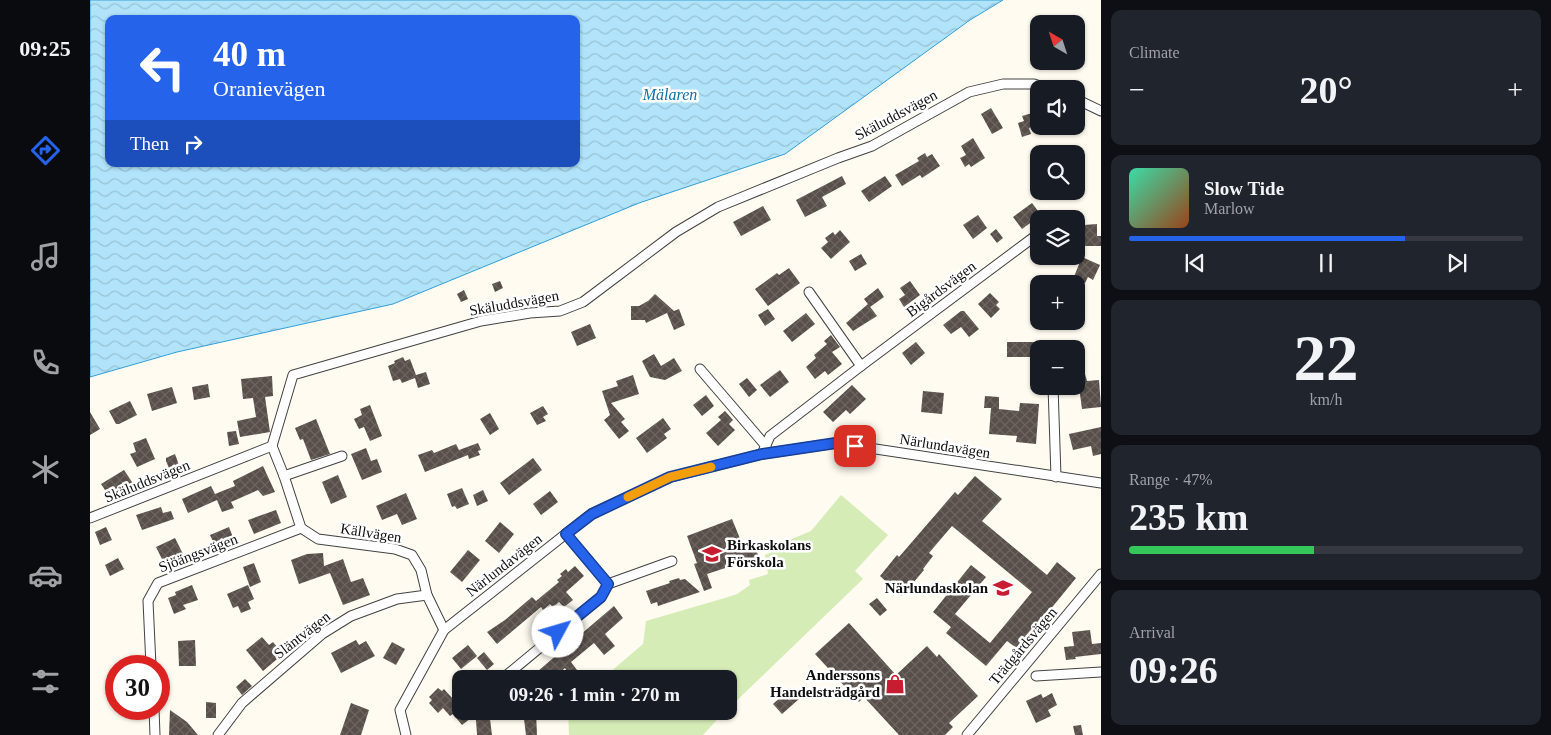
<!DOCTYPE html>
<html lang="en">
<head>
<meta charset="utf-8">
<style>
	:root { --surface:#171b24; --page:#20242c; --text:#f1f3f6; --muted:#9ea1a6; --line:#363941; --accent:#2563eb }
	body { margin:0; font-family:Georgia,serif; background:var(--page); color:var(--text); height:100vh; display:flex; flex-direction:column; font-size:19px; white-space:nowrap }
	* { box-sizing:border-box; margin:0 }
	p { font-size:16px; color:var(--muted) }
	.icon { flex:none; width:28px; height:28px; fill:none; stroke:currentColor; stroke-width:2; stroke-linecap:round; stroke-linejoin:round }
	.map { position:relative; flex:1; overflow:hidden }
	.drawer { display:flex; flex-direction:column; gap:10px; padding:10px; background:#0d0f14; width:450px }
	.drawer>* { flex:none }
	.hud { position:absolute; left:15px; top:15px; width:475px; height:152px; border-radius:10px; box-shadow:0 1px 4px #0004; background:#2563eb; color:#fff; overflow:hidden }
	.needle { width:32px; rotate:321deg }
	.fabs { position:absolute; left:940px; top:15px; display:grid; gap:10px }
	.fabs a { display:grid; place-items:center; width:55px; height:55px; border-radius:10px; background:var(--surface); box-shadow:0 1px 4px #0004; font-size:25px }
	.speed { position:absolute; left:15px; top:655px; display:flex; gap:10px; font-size:25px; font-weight:700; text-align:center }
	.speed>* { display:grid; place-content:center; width:65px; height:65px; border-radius:50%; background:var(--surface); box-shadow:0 1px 4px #0004; line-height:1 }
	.speed .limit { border:8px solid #d22; background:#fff; color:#111 }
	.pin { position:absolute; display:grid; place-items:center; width:42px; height:42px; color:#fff; margin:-21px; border-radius:10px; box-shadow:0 2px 8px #0006 }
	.me { position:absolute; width:55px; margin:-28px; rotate:51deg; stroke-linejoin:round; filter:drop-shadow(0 0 4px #0008) }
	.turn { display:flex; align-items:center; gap:18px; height:105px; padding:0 25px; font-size:22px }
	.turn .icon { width:65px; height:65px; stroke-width:2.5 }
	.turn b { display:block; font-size:35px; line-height:42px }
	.then { display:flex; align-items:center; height:48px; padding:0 25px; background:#0003; gap:10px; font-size:19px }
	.big { font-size:38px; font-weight:700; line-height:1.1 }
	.drawer .tile { flex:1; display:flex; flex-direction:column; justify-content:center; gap:8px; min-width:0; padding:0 18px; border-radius:10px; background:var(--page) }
	.drawer .dial { align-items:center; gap:0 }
	.dial b { font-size:65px; line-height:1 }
	.song { display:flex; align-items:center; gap:15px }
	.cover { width:60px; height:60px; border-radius:8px; background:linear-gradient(135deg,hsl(160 70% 55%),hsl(20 70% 35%)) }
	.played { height:5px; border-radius:2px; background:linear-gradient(90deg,var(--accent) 70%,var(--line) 70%) }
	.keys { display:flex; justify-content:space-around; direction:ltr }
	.heat { display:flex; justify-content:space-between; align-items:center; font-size:28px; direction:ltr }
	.charge { height:8px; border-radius:4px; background:linear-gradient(90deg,#34c759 47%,var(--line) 0) }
	.trip { position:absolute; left:362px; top:670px; width:285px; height:50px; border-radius:10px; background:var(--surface); box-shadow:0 1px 4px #0004; font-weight:700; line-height:50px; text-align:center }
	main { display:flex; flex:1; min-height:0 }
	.dock { display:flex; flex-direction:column; width:90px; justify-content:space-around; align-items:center; background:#090b0e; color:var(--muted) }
	.dock .icon { width:35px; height:35px }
	.dock .current { color:var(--accent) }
	.dock b { font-size:22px; color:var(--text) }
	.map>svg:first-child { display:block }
	.park { fill:#d6ecb7 }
	.water { fill:url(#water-waves); stroke:#339fd6; fill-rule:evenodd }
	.building { fill:url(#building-cross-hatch) }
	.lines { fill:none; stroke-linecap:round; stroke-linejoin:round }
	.minor-casing { stroke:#424242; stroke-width:11 }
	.minor { stroke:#fff; stroke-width:9 }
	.route-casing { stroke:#184099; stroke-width:12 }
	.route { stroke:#2563eb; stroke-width:9 }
	.slow { stroke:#f59e0b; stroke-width:9 }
	.labels { text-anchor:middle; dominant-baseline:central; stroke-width:5; stroke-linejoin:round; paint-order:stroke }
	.street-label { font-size:15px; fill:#0f0f0f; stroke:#fff }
	.poi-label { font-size:15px; font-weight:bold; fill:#0f0f0f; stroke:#fff; text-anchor:end }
	.water-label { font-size:16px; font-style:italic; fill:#0f70a9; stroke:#fff }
</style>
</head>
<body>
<main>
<nav class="dock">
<b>09:25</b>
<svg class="icon current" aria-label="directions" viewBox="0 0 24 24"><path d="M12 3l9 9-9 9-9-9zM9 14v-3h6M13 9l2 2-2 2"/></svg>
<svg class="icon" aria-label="music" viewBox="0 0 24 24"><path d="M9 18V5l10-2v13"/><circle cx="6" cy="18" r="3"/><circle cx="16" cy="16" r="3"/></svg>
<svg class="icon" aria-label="phone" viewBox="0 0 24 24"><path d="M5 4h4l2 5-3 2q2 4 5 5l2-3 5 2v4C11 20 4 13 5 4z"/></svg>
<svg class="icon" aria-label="climate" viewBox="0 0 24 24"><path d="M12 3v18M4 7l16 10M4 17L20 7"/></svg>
<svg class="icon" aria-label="car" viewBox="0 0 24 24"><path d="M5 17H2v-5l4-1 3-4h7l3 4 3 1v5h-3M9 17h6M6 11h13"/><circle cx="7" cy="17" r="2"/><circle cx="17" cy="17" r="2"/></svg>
<svg class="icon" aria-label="filters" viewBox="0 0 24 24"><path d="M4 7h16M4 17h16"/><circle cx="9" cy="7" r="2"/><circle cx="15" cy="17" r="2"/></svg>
</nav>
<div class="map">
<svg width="1011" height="735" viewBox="0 0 1011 735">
	<defs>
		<pattern id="water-waves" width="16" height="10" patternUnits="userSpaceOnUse" patternTransform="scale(1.25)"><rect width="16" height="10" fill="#b1e3fa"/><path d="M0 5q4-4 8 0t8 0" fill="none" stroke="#97c2d5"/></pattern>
		<pattern id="building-cross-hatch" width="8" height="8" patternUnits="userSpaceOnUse" patternTransform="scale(1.25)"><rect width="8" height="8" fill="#584f4a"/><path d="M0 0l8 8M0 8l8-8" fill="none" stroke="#6b6460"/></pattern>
	</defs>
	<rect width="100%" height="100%" fill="#fffbf0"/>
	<!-- park -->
	<g class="park">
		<polygon points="751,495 798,535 765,571 773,579 639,708 639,679 512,679 553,644 556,621 638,597 647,594 660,585 659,580 678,574 675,555 696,546 697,541 721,531"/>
		<polygon points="478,711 635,711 613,735 479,735"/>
	</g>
	<!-- water -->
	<path class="water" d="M0,0H913L880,20L695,154L549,203L303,304L87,352L0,377ZM19,19H486V164H19Z"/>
	<!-- building -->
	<g class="building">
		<polygon points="901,108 913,128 902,134 891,114"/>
		<polygon points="949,111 949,124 939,128 941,134 932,137 928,123 934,121 932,116"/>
		<polygon points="883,138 895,158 881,167 879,164 875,167 870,158 876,155 871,146"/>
		<polygon points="835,153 837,157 842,154 850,166 832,178 830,175 812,186 805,175 829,161 827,158"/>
		<polygon points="752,176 756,184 732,197 737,206 715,217 706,200"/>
		<polygon points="795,176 802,186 779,202 771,191"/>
		<polygon points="942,203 951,215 932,229 923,217"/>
		<polygon points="673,206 681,220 651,236 643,222"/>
		<polygon points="888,215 897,228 883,239 873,225"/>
		<polygon points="1007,224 1007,236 1011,236 1011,246 994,246 994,225"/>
		<polygon points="906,229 913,238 907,243 900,234"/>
		<polygon points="750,230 760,242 741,259 731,248 738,242 735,238 743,232 745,235"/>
		<polygon points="771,254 777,264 765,271 759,261"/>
		<polygon points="992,257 1010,265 1003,280 998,277 995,283 991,282 990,284 981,284"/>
		<polygon points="699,268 710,283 678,306 665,289 687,273 689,275"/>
		<polygon points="410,281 413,288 405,292 402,284"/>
		<polygon points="820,281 830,295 814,307 809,299 815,295 810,288"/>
		<polygon points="788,288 794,297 780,307 774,299"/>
		<polygon points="374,290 378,299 371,302 367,294"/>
		<polygon points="900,293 909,302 906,305 910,309 901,318 888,304"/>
		<polygon points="565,294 584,311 589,309 595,325 584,330 577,313 556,323 555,320 541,320 541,306 549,306 558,301"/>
		<polygon points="778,304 787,316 763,331 756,323"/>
		<polygon points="678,309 685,319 675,326 668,315"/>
		<polygon points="871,311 874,311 889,329 879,337 871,327 861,334 853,325"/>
		<polygon points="716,313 725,324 702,342 693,331"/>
		<polygon points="500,324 506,338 487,346 481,332"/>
		<polygon points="741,335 750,347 742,352 752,364 738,375 735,371 725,379 716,367 726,358 724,355 737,344 734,341"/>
		<polygon points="826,342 835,353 821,365 812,353"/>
		<rect x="917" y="342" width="29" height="15"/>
		<polygon points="564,354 571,366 584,358 592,371 575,380 560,377 552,361"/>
		<polygon points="313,357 315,361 320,359 326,375 336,372 340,384 328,388 325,378 312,383 310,379 303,381 298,366 305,363 304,361"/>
		<polygon points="991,360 997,381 1009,380 1011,407 992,409 986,365 986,361"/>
		<polygon points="690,370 699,382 680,397 670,385"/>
		<polygon points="543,375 549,394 521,403 535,419 531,422 539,431 529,439 514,420 520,415 512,391 528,386 526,381"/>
		<polygon points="182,376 183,396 175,397 180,432 150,437 147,421 166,417 163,398 153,399 151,379"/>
		<polygon points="657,378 667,390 659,397 649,384"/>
		<polygon points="118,384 120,397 104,400 102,387"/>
		<polygon points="762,385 776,399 760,414 756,410 743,422 733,412"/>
		<polygon points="82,387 87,403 62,411 57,394"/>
		<polygon points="833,391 854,393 852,414 831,412"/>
		<polygon points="616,395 624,406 612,416 603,405"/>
		<polygon points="895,396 909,397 909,409 929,411 930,403 949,404 946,444 926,442 927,436 899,434 901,408 894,408"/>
		<polygon points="40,401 47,415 29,424 26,424 19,411"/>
		<polygon points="280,405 292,436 280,441 274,427 269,429 264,419 272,415 270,409"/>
		<polygon points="453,406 458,414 453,417 456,421 447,425 440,413"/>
		<polygon points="635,411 643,420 639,424 645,430 628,446 616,433 631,420 628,417"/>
		<polygon points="0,412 10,429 0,435"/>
		<polygon points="400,413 409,429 400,435 390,419"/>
		<polygon points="573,418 581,429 574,434 577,438 557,453 546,438"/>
		<polygon points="226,419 240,454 221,460 213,439 210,440 205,428"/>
		<polygon points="1011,427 1011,454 1003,456 1001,446 983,450 979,434"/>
		<polygon points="146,431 149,444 139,446 137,432"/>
		<polygon points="56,438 65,459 47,467 40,454 46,452 43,443"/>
		<polygon points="388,443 391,450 388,451 390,455 379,459 378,455 335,472 328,455 342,450 344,453 366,444 369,450"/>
		<polygon points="276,448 281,461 287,459 292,472 272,480 261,454"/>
		<polygon points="85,454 91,471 82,475 76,461 76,458"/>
		<polygon points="443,458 452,470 419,495 410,483"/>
		<polygon points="173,466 185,492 173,496 168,490 141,502 144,508 132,512 127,500 98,513 92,499 121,486 125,494 145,486 143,481"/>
		<polygon points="34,470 44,485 21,499 11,484"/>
		<polygon points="248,475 257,497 241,504 232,482"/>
		<polygon points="885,476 912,499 892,521 957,575 967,562 986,578 928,649 917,641 896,666 856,633 861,627 843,612 881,565 896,577 865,614 900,643 942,592 862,526 839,553 843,556 833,569 834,570 812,596 790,576 807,555 809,557 865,492 868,495"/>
		<polygon points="372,488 379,504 367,509 365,506 362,507 357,494"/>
		<polygon points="393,490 398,501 387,506 383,495"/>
		<polygon points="460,491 468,502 451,515 443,504"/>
		<polygon points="316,493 327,519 312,525 307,514 292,520 286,506"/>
		<polygon points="71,507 73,513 81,511 84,519 52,530 46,515"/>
		<polygon points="186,510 191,523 164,534 158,520"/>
		<polygon points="642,519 653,546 663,543 669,557 617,574 622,588 614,591 604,564 607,563 597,536"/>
		<polygon points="410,522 424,534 409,553 395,541"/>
		<polygon points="16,527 22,540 10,545 5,532"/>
		<polygon points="139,527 144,540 126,548 120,535"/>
		<polygon points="85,538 95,558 82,564 79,558 73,561 66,547"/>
		<polygon points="378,550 390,560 372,582 360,572"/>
		<polygon points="233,553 234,566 253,559 261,582 273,578 280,595 253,605 240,573 209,584 201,560 217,554"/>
		<polygon points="28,558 34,569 20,576 15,565"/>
		<polygon points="164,563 171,582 160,587 153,567"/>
		<polygon points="485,566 494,576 476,592 483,600 474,607 469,602 463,607 460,604 453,610 451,607 407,644 397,632 415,620 442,597 446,601 469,582 467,580 472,576 470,574 476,569 478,572"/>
		<polygon points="589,578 590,580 595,579 610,592 568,606 567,602 561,604 556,591 580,583 579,581"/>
		<polygon points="102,585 108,600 93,605 96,609 84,614 78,598 86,595 85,592"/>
		<polygon points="158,585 164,599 158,602 161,609 151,613 148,606 143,608 137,594"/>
		<polygon points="787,598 797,610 790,616 779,604"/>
		<polygon points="524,606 533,618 515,634 525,646 514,655 504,643 481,662 487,670 480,676 475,668 462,679 455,679 448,671"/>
		<polygon points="759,623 806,675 837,646 847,657 849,654 888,696 859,723 863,727 855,735 809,735 774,697 769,702 725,654"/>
		<polygon points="1000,630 1002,644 1011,643 1011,654 985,657 986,659 976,660 974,647 984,646 982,632"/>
		<polygon points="172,637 179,645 183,642 193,654 173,671 156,650"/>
		<polygon points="105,640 106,666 89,666 88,641"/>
		<polygon points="266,640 269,645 276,641 285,656 251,673 241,653"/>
		<polygon points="302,642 315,649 306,665 293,658"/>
		<polygon points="378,645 387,656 371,669 362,658"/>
		<polygon points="394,652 404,664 397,670 387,658"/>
		<polygon points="155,679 162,686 152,695 146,687"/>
		<polygon points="348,688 352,691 354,689 371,708 371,711 390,711 372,725 363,714 360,716 353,708 348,713 339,703 342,700 339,697"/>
		<polygon points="700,689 709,699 692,714 683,704"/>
		<polygon points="962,693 967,705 958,710 961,716 946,723 936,701 951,694 953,698"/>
		<polygon points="116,702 126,703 126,718 116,718"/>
		<polygon points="261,703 279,710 271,735 250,735"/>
		<polygon points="80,710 97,722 108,735 79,735"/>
		<polygon points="433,711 446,711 447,735 436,735"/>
		<polygon points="400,719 402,735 387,735 386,720"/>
		<polygon points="991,725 993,735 985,735 983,726"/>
	</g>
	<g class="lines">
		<defs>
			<g id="minor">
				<polyline points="986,99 1011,111"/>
				<polyline points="719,292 771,366"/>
				<polyline points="610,369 676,446"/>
				<polyline points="963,386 966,477"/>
				<polyline points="182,446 203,375 391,321 440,313 470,311 493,302 586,232 628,207 748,158 782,146 879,92 913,84 944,84 958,89"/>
				<polyline points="182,446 194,476 252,456"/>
				<polyline points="672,454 680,436 771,366 944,237 949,239"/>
				<polyline points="194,476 211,528 228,539 305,549 322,555 331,570 337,595 354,630"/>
				<polyline points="0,518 182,446"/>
				<polyline points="518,584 582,561"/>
				<polyline points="61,666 58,601 68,583 211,528"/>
				<polyline points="946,676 1011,672"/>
				<polyline points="412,679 511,597 518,584 476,534"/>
				<polyline points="64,709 65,735"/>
				<polyline points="128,735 152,703 232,634 261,616 307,599 337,595"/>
				<polyline points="316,735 310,710 354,630 501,514 581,477 672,454 746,443 1011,483"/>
				<polyline points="877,735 1011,574"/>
			</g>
		</defs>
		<!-- minor casing -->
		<use href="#minor" class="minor-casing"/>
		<!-- minor -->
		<use href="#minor" class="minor"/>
	</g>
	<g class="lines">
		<defs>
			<polyline id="route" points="468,632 511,597 518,584 476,534 502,514 580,477 672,454 746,443 765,446"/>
		</defs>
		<!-- route casing -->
		<use href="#route" class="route-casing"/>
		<!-- route -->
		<use href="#route" class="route"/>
		<!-- slow -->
		<polyline class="slow" points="538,497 580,477 621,467"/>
	</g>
	<!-- icons -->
	<defs>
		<symbol id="school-bare" viewBox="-9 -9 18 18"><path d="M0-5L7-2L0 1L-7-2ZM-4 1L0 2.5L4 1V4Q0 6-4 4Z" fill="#c81d30" stroke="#fff" stroke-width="2.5" paint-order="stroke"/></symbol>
		<symbol id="shop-bare" viewBox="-9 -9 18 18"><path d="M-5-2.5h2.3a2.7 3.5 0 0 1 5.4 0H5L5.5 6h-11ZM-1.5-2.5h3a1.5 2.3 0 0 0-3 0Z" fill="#c81d30" stroke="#fff" stroke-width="2.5" paint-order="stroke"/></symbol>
	</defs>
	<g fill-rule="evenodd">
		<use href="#school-bare" x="608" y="540" width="28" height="28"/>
		<use href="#school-bare" x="899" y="574" width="28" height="28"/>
		<use href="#shop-bare" x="791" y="670" width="28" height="28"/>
	</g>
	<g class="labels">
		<!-- street labels -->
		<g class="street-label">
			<text transform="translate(806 115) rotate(-28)">Skäluddsvägen</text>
			<text transform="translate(851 289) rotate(-37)">Bigårdsvägen</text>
			<text transform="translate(424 303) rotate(-10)">Skäluddsvägen</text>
			<text transform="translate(855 446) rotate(9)">Närlundavägen</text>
			<text transform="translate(57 481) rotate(-22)">Skäluddsvägen</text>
			<text transform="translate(281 533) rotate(9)">Källvägen</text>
			<text transform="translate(108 553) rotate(-21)">Sjöängsvägen</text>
			<text transform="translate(414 565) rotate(-38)">Närlundavägen</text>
			<text transform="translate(212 635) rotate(-38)">Släntvägen</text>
			<text transform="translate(933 646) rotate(-50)">Trädgårdsvägen</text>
		</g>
		<!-- poi labels -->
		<g class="poi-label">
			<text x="637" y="545" text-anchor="start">Birkaskolans<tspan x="637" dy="17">Förskola</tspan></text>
			<text x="898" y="588">Närlundaskolan</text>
			<text x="790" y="675">Anderssons<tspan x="790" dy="17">Handelsträdgård</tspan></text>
		</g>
		<!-- water labels -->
		<g class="water-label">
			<text x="580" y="94">Mälaren</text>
		</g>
	</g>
</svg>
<div class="fabs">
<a><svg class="needle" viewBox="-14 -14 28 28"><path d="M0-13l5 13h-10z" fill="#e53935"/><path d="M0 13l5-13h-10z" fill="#9ea1a6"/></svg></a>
<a><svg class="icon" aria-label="sound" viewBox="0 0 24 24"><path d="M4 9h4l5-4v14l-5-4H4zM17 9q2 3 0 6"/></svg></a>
<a><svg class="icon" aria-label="search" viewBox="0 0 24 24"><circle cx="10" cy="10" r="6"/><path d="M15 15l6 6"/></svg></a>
<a><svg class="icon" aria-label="layers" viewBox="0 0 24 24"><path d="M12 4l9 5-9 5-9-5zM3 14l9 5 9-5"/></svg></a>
<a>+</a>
<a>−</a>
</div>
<div class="speed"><div class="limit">30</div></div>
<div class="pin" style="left:765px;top:446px;background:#d93025"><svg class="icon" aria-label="arrive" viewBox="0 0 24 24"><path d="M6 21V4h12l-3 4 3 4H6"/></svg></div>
<svg class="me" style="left:468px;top:632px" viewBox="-20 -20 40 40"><circle r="19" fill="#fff"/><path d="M0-13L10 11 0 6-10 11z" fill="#2563eb"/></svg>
<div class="trip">09:26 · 1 min · 270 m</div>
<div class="hud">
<div class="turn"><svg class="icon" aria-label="left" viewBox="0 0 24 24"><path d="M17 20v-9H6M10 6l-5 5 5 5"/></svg><div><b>40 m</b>Oranievägen</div></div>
<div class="then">Then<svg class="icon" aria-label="right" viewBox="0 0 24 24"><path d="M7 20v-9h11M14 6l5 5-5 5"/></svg></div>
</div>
</div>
<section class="drawer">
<div class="tile"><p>Climate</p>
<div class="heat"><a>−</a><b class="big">20°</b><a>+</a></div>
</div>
<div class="tile">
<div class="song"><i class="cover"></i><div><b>Slow Tide</b><p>Marlow</p></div></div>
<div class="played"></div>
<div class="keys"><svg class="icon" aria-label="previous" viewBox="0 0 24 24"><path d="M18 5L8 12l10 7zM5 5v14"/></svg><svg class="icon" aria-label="pause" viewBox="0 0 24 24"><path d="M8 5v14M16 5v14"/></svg><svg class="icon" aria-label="next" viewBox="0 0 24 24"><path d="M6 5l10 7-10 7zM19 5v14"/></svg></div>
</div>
<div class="tile dial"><b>22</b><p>km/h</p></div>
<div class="tile"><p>Range · 47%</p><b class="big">235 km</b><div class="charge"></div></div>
<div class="tile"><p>Arrival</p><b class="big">09:26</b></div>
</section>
</main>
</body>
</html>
